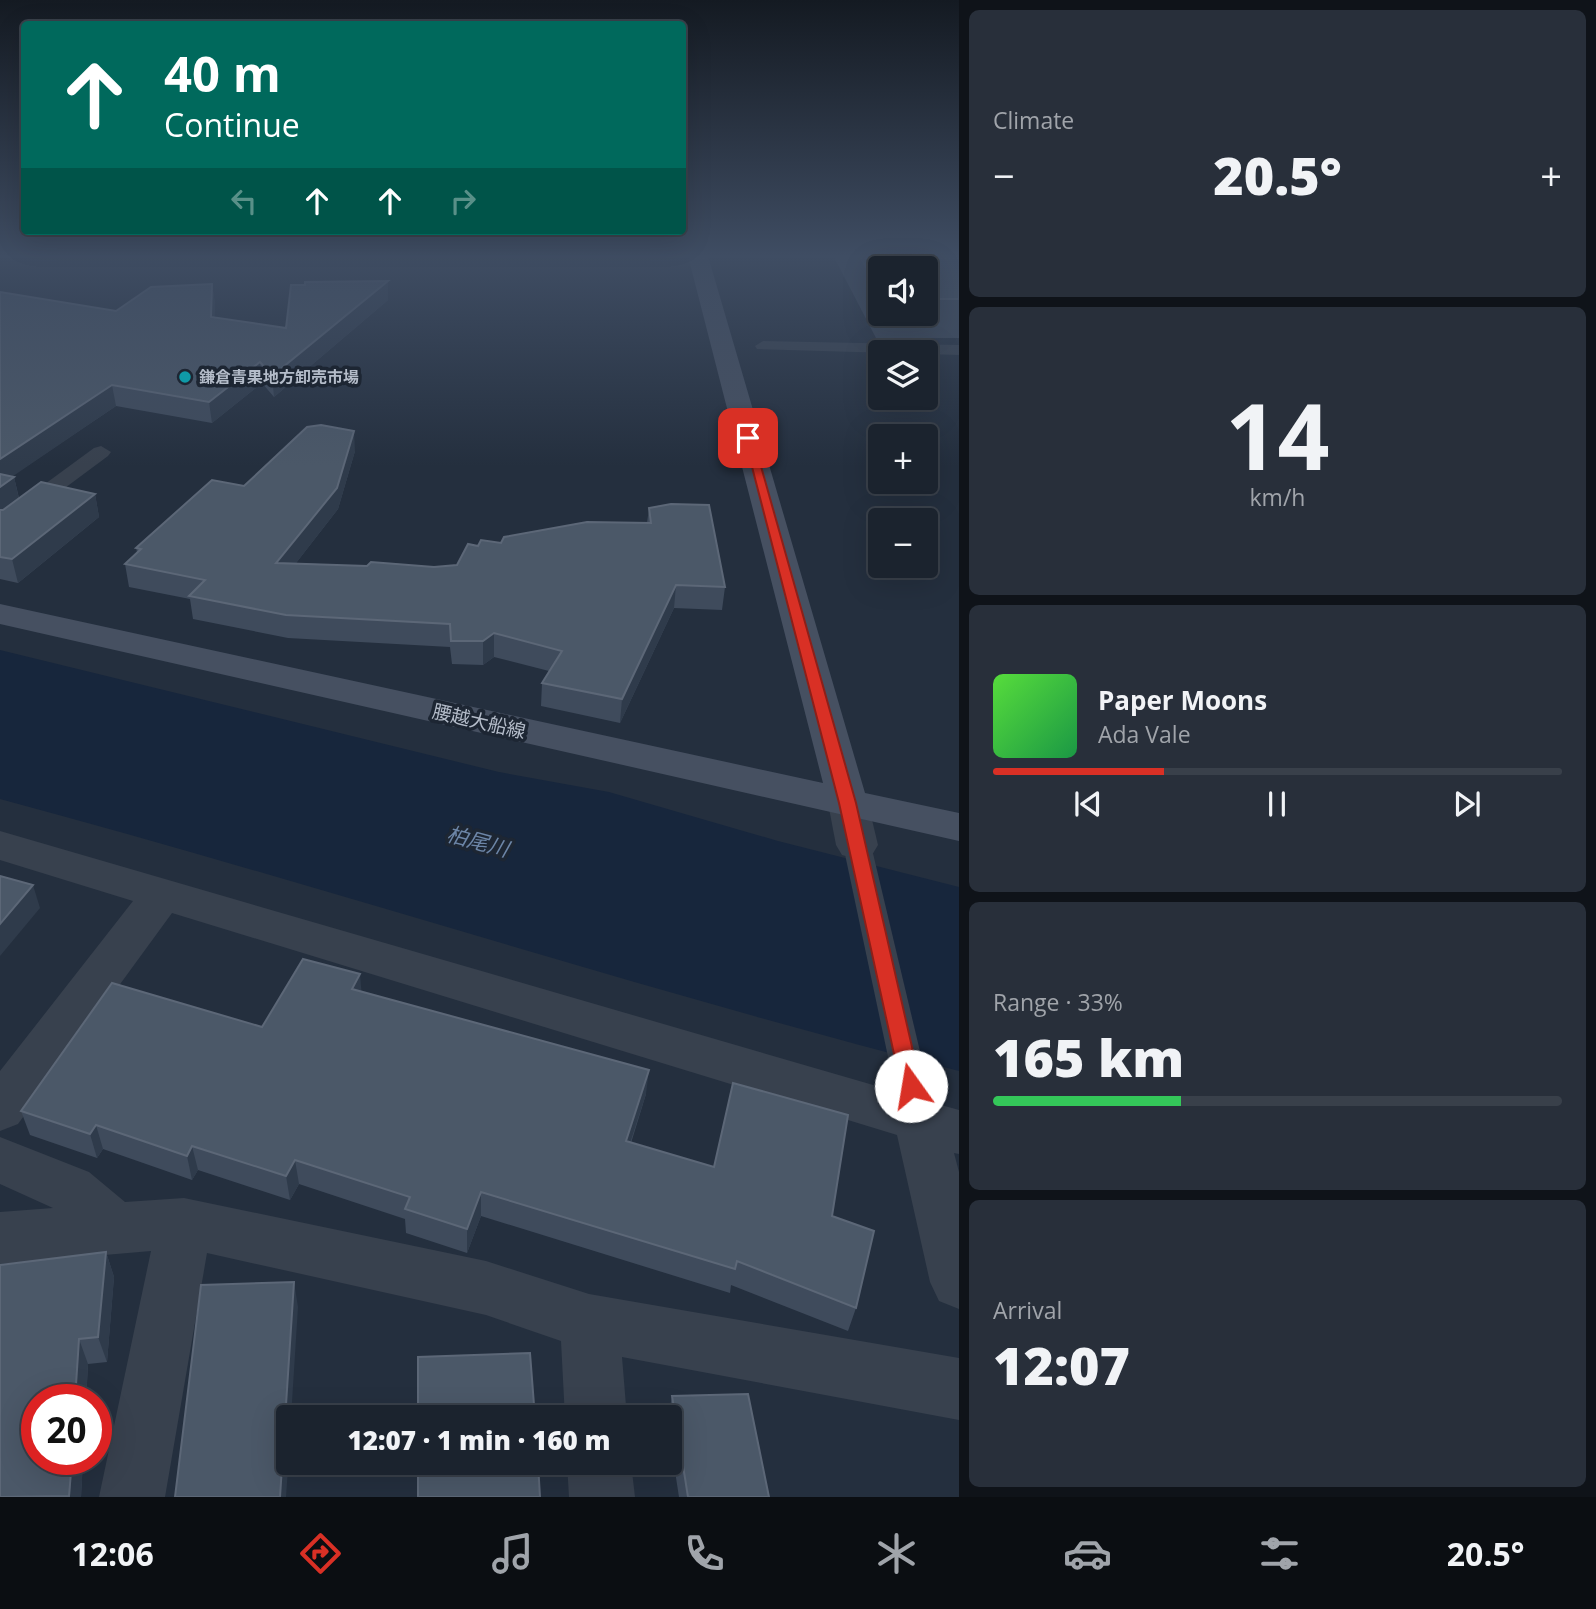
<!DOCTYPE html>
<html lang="en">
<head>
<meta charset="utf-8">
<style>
	:root { --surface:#1b232e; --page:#282f3a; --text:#f1f3f6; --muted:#a0a4aa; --line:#39404a; --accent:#d93025 }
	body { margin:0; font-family:"Open Sans","Noto Sans JP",sans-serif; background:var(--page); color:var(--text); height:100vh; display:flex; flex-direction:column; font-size:26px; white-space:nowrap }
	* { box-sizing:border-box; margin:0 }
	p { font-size:23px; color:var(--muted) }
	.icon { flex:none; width:38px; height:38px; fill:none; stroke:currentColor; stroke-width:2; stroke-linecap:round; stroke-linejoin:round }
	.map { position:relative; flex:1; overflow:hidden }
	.details { display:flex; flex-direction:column; gap:10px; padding:10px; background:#0f1319; width:637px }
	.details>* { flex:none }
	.banner { position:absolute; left:21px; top:21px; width:665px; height:214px; border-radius:7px; box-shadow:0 7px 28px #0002,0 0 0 2px var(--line); background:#00695c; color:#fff; overflow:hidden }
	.controls { position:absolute; left:868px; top:256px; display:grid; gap:14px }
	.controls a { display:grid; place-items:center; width:70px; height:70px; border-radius:7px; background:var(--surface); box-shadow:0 7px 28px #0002,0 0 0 2px var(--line); font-size:35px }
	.speed { position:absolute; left:21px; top:1384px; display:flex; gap:14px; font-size:35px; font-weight:700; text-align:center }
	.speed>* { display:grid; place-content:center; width:91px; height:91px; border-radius:50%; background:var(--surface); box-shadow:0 7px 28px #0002,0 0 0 2px var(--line); line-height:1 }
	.speed .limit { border:10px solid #d22; background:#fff; color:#111 }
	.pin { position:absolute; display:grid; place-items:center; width:60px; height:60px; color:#fff; margin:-30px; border-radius:14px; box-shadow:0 4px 10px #0006 }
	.me { position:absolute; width:77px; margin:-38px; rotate:347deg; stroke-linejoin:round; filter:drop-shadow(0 0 5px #0008) }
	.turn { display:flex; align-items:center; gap:24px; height:147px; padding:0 28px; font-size:32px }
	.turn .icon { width:91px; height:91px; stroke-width:2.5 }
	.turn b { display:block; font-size:49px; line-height:60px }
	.lanes { display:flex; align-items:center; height:66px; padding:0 28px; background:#0003; justify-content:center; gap:35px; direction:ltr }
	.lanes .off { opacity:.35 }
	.big { font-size:52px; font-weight:800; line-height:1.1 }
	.details .widget { flex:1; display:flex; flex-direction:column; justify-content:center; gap:10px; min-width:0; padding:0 24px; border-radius:10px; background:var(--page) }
	.details .dial { align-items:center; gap:0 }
	.dial b { font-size:91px; line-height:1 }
	.song { display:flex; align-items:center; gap:21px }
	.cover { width:84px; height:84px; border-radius:10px; background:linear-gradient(135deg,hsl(110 70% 55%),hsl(140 70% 35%)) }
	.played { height:7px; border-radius:4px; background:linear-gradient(90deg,var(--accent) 30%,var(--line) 30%) }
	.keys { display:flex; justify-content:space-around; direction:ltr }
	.heat { display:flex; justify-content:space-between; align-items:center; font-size:38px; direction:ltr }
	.charge { height:10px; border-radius:5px; background:linear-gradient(90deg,#34c759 33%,var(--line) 0) }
	.trip { position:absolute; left:276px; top:1405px; width:406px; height:70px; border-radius:7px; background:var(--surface); box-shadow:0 7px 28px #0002,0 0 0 2px var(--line); font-weight:800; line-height:70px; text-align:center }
	.dock { display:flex; height:112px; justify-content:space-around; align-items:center; background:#0b0e12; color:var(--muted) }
	.dock .icon { width:49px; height:49px }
	.dock .current { color:var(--accent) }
	.dock b { font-size:32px; color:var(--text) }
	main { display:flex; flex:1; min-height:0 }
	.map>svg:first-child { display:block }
	.water { fill:#17263c }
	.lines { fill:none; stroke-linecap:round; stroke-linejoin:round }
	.lane { fill:#38414e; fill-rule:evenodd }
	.street { fill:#38414e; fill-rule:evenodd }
	.secondary { fill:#465061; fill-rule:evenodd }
	.wall { fill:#3f4b5c; fill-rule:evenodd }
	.shaded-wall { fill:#2f3b4b }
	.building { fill:#4b5868; stroke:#5c6777; stroke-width:2 }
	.route { fill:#d93025; stroke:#8d1f18; stroke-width:2 }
	.culture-dot { fill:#0f9aa8; stroke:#1d2633; stroke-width:2.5 }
	.labels { text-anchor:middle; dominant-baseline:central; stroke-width:7; stroke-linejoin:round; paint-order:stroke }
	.far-poi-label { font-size:16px; font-weight:bold; fill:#b4bcc9; stroke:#1d2633; text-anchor:start }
	.street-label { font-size:19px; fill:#b4bcc9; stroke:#1d2633 }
	.water-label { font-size:21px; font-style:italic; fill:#6d86a8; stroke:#1d2633 }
</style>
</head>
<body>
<main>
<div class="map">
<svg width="959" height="1497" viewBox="0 0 959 1497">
	<rect width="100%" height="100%" fill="#242f3e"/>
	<!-- water -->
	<path class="water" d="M0,650L499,772L609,792L778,841L959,887V1071C637,989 321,885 0,799Z"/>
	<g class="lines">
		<!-- lane -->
		<g class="lane">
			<polygon points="763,341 959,345 959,355 757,349 755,346"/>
			<polygon points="101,446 111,452 108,456 7,531 0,533 0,517 94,448"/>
			<polygon points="857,835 867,838 871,845 928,1085 923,1095 911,1099 899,1095 894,1085 843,845 847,838"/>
		</g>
		<!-- street -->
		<g class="street">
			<polygon points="848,790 862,794 868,803 878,845 872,855 857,859 842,855 836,845 828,803 834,794"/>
			<polygon points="0,831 887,1089 893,1070 911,1064 929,1070 941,1105 959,1110 959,1154 954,1153 959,1172 959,1309 939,1301 930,1282 897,1135 172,913 18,1124 0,1131 0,1071 133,901 0,860"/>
			<polygon points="0,1137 89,1172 125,1202 184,1198 486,1261 589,1294 959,1358 959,1420 622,1357 627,1418 565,1418 561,1341 486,1315 207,1253 165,1497 99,1497 151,1251 0,1264 0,1212 53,1208 0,1184"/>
			<polygon points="567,1463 631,1463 635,1497 569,1497"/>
		</g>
		<!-- secondary -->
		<polygon class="secondary" points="688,256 708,256 865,793 959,813 959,841 0,624 0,604 823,783"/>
	</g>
	<!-- wall -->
	<g class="wall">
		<path d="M836,256H959V338H876L835,259ZM880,268H926V313H880Z"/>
		<polygon points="388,281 388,300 274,397 262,383 212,423 116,406 12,476 14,477 19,498 95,494 99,517 18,583 0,579 0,292 116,311 212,284 215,304 214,318 286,328"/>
		<polygon points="355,451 338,509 296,563 367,566 434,567 457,565 478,546 647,523 649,508 725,587 722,610 674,608 620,723 541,706 542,683 549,671 494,657 483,665 452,664 450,647 288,638 193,619 190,599 129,587 125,564 137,552 136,548 244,486"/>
		<polygon points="361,991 646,1094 631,1143 832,1216 856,1308 848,1331 731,1285 730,1293 481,1216 467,1253 406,1233 405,1219 299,1184 290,1200 198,1170 192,1180 103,1149 97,1158 30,1135 21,1111"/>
		<polygon points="106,1252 114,1277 107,1362 88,1364 81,1497 0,1497"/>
		<polygon points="672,1396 769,1497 679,1497 670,1439 670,1418 668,1418"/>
	</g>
	<!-- shaded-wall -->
	<g class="shaded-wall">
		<polygon points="388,281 388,300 274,397 272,376"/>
		<polygon points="212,284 215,304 214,337 211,317"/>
		<polygon points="260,362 262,383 212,423 209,402"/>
		<polygon points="112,385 116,406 0,485 0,459"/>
		<polygon points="354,431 355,451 338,509 279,585 276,563"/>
		<polygon points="14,477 19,499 0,514 0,487"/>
		<polygon points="95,494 99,517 18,583 12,559"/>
		<polygon points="676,585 674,608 620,723 622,699"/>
		<polygon points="494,633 494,657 483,665 483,641"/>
		<polygon points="33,885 40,908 0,956 0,924"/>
		<polygon points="360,974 362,998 352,989"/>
		<polygon points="649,1070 646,1094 623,1165 626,1141"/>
		<polygon points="96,1125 103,1149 97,1158 90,1134"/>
		<polygon points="192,1146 198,1170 192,1180 187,1156"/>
		<polygon points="295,1160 299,1184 290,1200 286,1176"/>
		<polygon points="481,1192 481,1216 467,1253 467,1229"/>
		<polygon points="106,1252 114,1277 107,1362 98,1337"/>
		<polygon points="294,1282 298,1307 291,1418 289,1418 289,1454 286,1497 280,1497"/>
		<polygon points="79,1339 88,1364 86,1400 75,1400"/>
		<polygon points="72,1460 83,1460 81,1497 70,1497"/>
	</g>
	<!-- building -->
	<g class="building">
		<polygon points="860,256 959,256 959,299 926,299 926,268 880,268 880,292"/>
		<polygon points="388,281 272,376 260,362 209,402 112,385 0,459 0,292 116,311 151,287 212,284 211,317 286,328 291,285 305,285 305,282"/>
		<polygon points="321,425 354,431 337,488 276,563 367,566 371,562 434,567 457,565 468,544 478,546 481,540 501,543 504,537 587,522 651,523 649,508 671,504 709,505 725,587 676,585 622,699 542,683 562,651 494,633 483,641 451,641 450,624 286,615 189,596 205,580 125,564 141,549 136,548 212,480 244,486 307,427"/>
		<polygon points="0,474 14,477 0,487"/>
		<polygon points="41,482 95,494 12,559 0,557 0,510 3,510"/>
		<polygon points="0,876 33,885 0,924"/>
		<polygon points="303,959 360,974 352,989 649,1070 626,1141 714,1167 733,1083 848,1115 832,1216 874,1231 856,1308 737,1261 735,1269 481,1192 467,1229 405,1209 410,1197 295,1160 286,1176 192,1146 187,1156 96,1125 90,1134 21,1111 112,983 262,1027"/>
		<polygon points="106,1252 98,1337 79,1339 75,1400 37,1400 37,1460 72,1460 69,1496 0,1497 0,1265"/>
		<polygon points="294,1282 280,1497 175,1497 201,1285"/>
		<polygon points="530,1353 535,1418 418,1418 418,1357"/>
		<polygon points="748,1394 769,1497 688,1497 672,1396"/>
		<polygon points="418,1463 538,1463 540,1497 418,1497"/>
	</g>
	<!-- sky -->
	<linearGradient id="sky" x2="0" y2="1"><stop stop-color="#141a22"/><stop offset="0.55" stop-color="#3f4d63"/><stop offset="1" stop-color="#3f4d63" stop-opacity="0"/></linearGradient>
	<rect width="959" height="466" fill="url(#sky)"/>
	<!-- route -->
	<polygon class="route" points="744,436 753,438 856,803 921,1086 918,1092 911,1094 904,1092 901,1086 839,803"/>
	<!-- markers -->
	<circle class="culture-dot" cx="185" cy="377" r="7"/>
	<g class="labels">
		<!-- far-poi labels -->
		<g class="far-poi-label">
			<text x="199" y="377">鎌倉青果地方卸売市場</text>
		</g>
		<!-- street labels -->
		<g class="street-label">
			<text transform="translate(479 721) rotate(13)">腰越大船線</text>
		</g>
		<!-- water labels -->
		<g class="water-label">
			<text transform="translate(478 841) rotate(15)">柏尾川</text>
		</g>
	</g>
</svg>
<div class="controls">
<a><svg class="icon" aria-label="sound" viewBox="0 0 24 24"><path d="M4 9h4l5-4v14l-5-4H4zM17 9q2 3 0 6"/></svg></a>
<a><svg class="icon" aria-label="layers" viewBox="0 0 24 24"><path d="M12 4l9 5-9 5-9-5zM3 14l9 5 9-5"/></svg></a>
<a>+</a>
<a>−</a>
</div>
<div class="speed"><div class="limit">20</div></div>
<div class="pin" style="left:748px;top:438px;background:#d93025"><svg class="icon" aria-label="arrive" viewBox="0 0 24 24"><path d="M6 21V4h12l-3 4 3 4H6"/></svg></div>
<svg class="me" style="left:911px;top:1086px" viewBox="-20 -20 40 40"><circle r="19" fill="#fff"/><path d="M0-13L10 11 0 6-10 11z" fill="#d93025"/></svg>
<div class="trip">12:07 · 1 min · 160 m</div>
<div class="banner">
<div class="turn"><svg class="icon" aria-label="ahead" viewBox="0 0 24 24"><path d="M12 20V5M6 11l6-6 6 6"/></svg><div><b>40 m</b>Continue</div></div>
<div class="lanes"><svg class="icon off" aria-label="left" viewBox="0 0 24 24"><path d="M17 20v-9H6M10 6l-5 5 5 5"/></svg><svg class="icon" aria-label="ahead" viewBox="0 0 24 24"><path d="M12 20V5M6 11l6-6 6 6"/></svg><svg class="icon" aria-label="ahead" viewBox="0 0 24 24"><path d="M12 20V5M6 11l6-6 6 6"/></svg><svg class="icon off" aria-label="right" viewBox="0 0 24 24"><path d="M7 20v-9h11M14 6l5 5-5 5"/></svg></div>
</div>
</div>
<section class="details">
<div class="widget"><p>Climate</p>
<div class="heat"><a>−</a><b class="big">20.5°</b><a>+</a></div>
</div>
<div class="widget dial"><b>14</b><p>km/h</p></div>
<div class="widget">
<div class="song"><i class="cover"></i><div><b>Paper Moons</b><p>Ada Vale</p></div></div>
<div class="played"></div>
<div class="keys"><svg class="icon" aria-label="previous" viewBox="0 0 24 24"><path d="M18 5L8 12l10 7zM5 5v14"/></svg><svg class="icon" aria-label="pause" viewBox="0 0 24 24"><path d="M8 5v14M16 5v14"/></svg><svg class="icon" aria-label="next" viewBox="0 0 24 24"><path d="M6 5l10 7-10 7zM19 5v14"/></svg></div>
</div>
<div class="widget"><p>Range · 33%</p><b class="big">165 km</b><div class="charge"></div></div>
<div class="widget"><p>Arrival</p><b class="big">12:07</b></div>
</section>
</main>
<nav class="dock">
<b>12:06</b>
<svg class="icon current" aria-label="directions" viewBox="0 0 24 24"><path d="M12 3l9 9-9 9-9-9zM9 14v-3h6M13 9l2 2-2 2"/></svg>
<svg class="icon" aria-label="music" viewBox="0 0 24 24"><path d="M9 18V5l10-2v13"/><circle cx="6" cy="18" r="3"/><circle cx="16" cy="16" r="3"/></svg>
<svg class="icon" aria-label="phone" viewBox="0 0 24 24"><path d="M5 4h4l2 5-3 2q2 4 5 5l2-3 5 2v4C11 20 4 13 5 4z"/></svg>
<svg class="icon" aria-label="climate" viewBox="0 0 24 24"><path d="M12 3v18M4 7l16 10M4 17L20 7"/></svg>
<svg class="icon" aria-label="car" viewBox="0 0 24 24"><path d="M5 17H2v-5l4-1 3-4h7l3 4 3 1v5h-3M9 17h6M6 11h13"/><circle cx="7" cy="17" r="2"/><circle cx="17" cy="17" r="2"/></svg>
<svg class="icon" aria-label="filters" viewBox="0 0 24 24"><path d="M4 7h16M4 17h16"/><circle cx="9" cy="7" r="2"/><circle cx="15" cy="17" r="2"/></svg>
<b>20.5°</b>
</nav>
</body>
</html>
